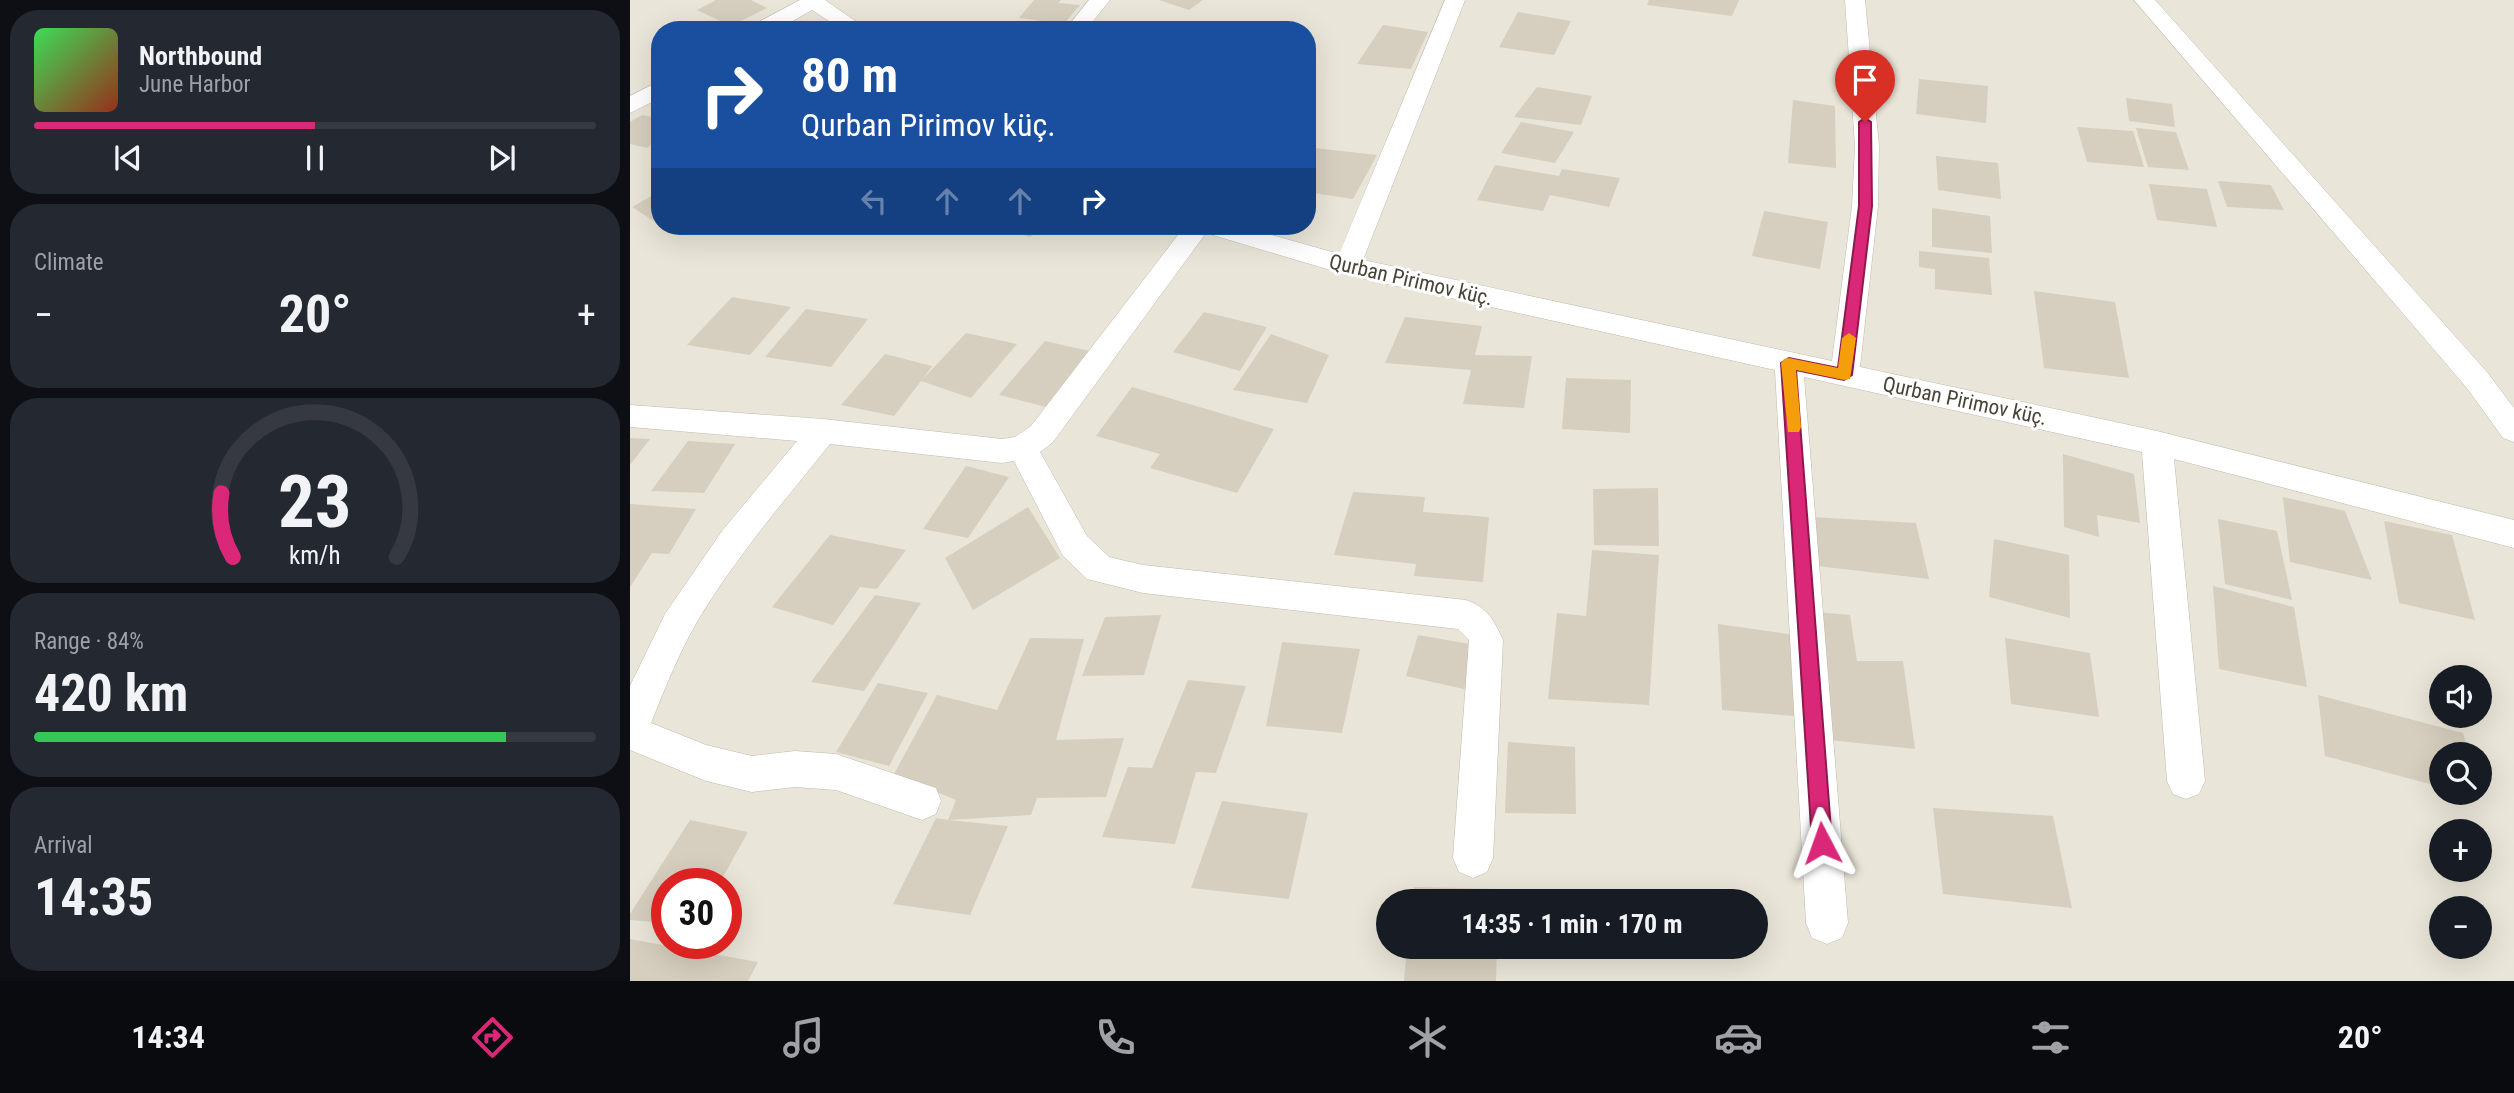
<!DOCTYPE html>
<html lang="en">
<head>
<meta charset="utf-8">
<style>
	:root { --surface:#171b24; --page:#242831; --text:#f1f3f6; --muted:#9ea1a6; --line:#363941; --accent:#db2777 }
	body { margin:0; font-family:"Roboto Condensed",sans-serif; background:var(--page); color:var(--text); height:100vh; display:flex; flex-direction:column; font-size:26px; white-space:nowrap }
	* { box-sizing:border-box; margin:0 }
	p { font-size:23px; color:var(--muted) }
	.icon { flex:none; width:38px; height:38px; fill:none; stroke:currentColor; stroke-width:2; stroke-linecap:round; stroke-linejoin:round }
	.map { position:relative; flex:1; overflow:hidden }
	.sheet { display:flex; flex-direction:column; gap:10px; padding:10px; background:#0d0f14; width:630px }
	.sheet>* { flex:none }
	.hud { position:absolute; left:21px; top:21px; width:665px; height:214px; border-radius:28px; box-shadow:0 7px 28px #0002; background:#1a4fa0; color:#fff; overflow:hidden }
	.tools { position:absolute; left:1799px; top:665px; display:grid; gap:14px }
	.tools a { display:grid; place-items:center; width:63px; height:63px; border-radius:50%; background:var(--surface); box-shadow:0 7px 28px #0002; font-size:35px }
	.speed { position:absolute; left:21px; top:868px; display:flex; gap:14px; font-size:35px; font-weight:700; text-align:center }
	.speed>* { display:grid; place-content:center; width:91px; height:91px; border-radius:50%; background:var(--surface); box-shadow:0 7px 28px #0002; line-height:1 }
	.speed .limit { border:10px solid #d22; background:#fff; color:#111 }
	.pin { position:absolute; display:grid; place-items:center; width:60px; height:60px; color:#fff; margin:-72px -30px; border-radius:50% 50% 50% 0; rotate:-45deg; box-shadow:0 0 7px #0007 }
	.pin .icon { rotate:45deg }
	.me { position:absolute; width:77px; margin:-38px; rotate:356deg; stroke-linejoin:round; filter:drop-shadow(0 0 5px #0008) }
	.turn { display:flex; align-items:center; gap:24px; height:147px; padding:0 35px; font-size:32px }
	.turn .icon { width:91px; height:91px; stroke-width:2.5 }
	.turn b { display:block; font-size:49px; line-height:60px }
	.lanes { display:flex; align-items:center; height:66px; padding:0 35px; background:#0003; justify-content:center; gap:35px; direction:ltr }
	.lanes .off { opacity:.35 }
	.big { font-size:52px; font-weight:700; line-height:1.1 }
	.sheet .widget { flex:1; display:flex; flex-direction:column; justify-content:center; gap:10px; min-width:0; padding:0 24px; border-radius:28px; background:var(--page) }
	.sheet .dial { align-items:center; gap:0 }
	.dial svg { height:182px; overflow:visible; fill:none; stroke:var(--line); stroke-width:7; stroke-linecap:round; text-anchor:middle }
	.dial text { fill:var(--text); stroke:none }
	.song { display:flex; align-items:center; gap:21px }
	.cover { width:84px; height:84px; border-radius:10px; background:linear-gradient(135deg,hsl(130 70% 55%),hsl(10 70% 35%)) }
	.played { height:7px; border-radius:4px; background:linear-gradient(90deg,var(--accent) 50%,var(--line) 50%) }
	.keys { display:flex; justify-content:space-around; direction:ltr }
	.heat { display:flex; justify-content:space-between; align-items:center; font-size:38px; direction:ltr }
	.charge { height:10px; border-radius:5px; background:linear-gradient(90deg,#34c759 84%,var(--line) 0) }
	.trip { position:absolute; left:746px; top:889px; width:392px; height:70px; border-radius:35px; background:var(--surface); box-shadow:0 7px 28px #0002; font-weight:700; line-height:70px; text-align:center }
	.tab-bar { display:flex; height:112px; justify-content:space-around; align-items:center; background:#090b0e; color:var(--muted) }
	.tab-bar .icon { width:49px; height:49px }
	.tab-bar .active { color:var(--accent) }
	.tab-bar b { font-size:32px; color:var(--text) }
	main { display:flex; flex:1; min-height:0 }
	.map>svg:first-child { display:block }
	.residential { fill:#e9e5d8; fill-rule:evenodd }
	.building { fill:#d6cfbf }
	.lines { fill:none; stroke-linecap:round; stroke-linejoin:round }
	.minor-casing { stroke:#c0bbac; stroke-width:1 }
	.minor { fill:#fff; fill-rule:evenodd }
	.route { fill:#db2777; stroke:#8e194d; stroke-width:2 }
	.slow { fill:#f59e0b }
	.labels { text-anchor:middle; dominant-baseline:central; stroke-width:6; stroke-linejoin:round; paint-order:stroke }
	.street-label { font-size:21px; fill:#494438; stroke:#fff }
</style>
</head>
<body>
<main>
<section class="sheet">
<div class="widget">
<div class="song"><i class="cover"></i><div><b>Northbound</b><p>June Harbor</p></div></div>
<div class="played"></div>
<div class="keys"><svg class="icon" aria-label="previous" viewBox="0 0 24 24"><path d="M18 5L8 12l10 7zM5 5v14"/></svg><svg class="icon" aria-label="pause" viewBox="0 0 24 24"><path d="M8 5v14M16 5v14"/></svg><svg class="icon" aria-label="next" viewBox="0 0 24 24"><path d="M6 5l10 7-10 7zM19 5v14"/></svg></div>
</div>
<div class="widget"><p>Climate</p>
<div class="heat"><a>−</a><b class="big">20°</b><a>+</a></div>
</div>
<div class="widget dial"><svg viewBox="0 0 100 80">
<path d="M14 69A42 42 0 1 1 86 69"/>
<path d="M14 69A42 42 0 0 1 9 41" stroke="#db2777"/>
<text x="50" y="56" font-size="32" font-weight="700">23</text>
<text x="50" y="72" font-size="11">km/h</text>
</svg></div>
<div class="widget"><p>Range · 84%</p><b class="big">420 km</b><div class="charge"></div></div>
<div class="widget"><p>Arrival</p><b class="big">14:35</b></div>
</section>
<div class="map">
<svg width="1884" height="981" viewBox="0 0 1884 981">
	<rect width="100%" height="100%" fill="#f5f2ea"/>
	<!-- residential -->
	<path class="residential" d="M0,0H1884V981H0ZM30,30H677V226H30ZM1811,677H1850V716H1811ZM1811,754H1850V793H1811ZM1811,831H1850V870H1811ZM37,884H96V943H37ZM758,901H1125V947H758ZM1811,908H1850V947H1811Z"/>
	<!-- building -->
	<g class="building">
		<polygon points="86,0 121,0 137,8 101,26 67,10"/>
		<polygon points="404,0 431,0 428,3 450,5 434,24 389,18"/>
		<polygon points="529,0 573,0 559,10"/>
		<polygon points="1019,0 1109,0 1102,16 1017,5"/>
		<polygon points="888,12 941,21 924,55 869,47"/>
		<polygon points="753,25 798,32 781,69 727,64"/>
		<polygon points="1289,79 1358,86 1356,123 1286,114"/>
		<polygon points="907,87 962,96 951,125 884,117"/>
		<polygon points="1496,98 1542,104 1545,127 1499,121"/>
		<polygon points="1163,100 1205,106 1206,168 1158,163"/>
		<polygon points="12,115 30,118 30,138 17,148 0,144 0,122"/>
		<polygon points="891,122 944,132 925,163 871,153"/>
		<polygon points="1447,127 1503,131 1514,167 1457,162"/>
		<polygon points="1506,128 1546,132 1559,170 1518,167"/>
		<polygon points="685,148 747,155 723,199 677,192 677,162"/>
		<polygon points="1306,156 1368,163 1371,199 1308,190"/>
		<polygon points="865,165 929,176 932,169 990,178 979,207 920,195 913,211 847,200"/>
		<polygon points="1588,181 1641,185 1654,210 1597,207"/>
		<polygon points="1519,184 1577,189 1587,227 1527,220"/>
		<polygon points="30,191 30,225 2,207"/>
		<polygon points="1302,208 1360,216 1362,253 1302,247"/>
		<polygon points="1134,211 1198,222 1190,269 1122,256"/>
		<polygon points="366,226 413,226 400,237"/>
		<polygon points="1289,251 1359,258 1362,295 1305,289 1305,269 1289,267"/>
		<polygon points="1404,291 1485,302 1499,378 1414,368"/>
		<polygon points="102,297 161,307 120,355 57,345"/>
		<polygon points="176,309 238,319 201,367 135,357"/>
		<polygon points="574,312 637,327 610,371 543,352"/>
		<polygon points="775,317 852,326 845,355 902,356 894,408 833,404 841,370 755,363"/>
		<polygon points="336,333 387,344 341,398 291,381 264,416 211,405 255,354 302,366 293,379"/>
		<polygon points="641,334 699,355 677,403 603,390"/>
		<polygon points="415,341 464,352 420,408 369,395"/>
		<polygon points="936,378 1001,380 1000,433 932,429"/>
		<polygon points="502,387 644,429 607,493 520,468 530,454 466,436"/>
		<polygon points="0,438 20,439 0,465"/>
		<polygon points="58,441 105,444 74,493 21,491"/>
		<polygon points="1433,454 1504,474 1510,523 1467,515 1469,537 1434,527"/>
		<polygon points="336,466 379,477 338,538 293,529"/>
		<polygon points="1028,488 1029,546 964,545 963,489"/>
		<polygon points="723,492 795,497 793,512 859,517 853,582 784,576 786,564 704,555"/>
		<polygon points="1653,497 1715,511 1742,580 1660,562"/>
		<polygon points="0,504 66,509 39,554 22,553 0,587"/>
		<polygon points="398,507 430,558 343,610 315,558"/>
		<polygon points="1182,517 1286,523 1299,579 1187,566"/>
		<polygon points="1588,519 1647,531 1662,600 1595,584"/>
		<polygon points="1754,521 1822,535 1845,620 1769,603"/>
		<polygon points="200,535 276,550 247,589 230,587 203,625 142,607"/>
		<polygon points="1364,539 1439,555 1440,618 1359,597"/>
		<polygon points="962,550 1029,555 1019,705 918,699 927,613 956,616"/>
		<polygon points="1583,586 1664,607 1677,687 1589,669"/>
		<polygon points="245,595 291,603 234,691 181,682"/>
		<polygon points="1186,612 1220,615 1227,661 1273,661 1285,749 1199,740"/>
		<polygon points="531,615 514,675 452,676 475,617"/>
		<polygon points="1088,624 1165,635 1164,716 1092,710"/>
		<polygon points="788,635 846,645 838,690 776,676"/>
		<polygon points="400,638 454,639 426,740 494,738 476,797 407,798 401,815 318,820 378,826 340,915 263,904 306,818 318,820 326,800 264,774 307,695 367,710"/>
		<polygon points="1375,638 1460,653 1469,717 1381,704"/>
		<polygon points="652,642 730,649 712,733 636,726"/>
		<polygon points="558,680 616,686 586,773 566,772 545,844 472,837 498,767 522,768"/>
		<polygon points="248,683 298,693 259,766 206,752"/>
		<polygon points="1688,695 1833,733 1839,754 1811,754 1811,787 1695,756"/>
		<polygon points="878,742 945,747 946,814 875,813"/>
		<polygon points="592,801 678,813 659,899 561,888"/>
		<polygon points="1303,808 1423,816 1442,908 1313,894"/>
		<polygon points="60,820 118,832 89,884 37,884 37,923 0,920 0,914"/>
		<polygon points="784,887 870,889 869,901 782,901"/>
		<polygon points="0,939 38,946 128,962 118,981 0,981"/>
		<polygon points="777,947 867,947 866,981 774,981"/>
	</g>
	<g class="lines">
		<defs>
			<g id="minor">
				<polygon points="170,0 195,0 238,30 213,30 182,10 147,30 121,30 123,25"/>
				<polygon points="459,0 480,0 456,30 435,30"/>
				<path d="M815,0H835L733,260L1202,361L1222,206L1225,146L1215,0H1235L1249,146L1248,206L1230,367L1527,431L1884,520V548L1544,459L1575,781L1569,794L1556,799L1543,794L1537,781L1512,452L1174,377L1218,923L1212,938L1197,944L1182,938L1176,923L1145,370L717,275L576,233L423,442L410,452L457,536L479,557L513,565L836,600C858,608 864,620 873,640L863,858L857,872L843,878L829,872L823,858L839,640L828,629L513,593L457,579L433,556L384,461L372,463L200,444C154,501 106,557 68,620C49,653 35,688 21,723L76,745L122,756L165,751L206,754L306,788L311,801L306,814L292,820L206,790L165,787L122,792L76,781L0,750V686L35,614L92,531L167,441L0,427V405L193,419L372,439L385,437L401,426L555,226H610L709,254Z"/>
				<polygon points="1504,0 1525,0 1857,372 1884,408 1884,442 1873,438 1837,388"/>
				<polygon points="30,81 30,98 0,113 0,96"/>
			</g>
		</defs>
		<!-- minor casing -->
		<use href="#minor" class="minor-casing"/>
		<!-- minor -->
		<use href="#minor" class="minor"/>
	</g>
	<!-- route -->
	<polygon class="route" points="1235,118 1241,122 1242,206 1222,375 1214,380 1166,370 1202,843 1199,850 1192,853 1185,850 1182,843 1151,363 1159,358 1208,368 1229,206 1229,122"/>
	<!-- slow -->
	<polygon class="slow" points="1219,333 1226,338 1220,379 1214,380 1166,370 1171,427 1169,432 1158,432 1151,363 1154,359 1159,358 1208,368 1212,338"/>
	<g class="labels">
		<!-- street labels -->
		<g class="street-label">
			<text transform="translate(781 280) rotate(13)">Qurban Pirimov küç.</text>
			<text transform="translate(1335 401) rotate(12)">Qurban Pirimov küç.</text>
		</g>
	</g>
</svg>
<div class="tools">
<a><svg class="icon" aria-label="sound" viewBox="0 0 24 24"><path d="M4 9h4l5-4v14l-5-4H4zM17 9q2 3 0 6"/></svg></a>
<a><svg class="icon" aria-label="search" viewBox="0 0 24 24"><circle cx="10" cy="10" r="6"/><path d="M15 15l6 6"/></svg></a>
<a>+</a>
<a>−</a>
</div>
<div class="speed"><div class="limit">30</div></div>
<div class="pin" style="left:1235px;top:122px;background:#d93025"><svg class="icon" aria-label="arrive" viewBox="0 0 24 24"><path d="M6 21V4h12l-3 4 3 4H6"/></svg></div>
<svg class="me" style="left:1192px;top:843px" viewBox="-20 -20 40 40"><path d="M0-17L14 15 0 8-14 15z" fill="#db2777" stroke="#fff" stroke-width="4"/></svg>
<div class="trip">14:35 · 1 min · 170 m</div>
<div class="hud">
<div class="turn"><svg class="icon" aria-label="right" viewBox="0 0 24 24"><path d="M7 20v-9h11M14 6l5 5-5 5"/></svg><div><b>80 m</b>Qurban Pirimov küç.</div></div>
<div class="lanes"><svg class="icon off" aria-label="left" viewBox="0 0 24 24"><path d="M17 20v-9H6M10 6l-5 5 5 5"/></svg><svg class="icon off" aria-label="ahead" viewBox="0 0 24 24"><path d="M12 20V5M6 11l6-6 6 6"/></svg><svg class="icon off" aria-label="ahead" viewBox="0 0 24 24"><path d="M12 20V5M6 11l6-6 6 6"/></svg><svg class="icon" aria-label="right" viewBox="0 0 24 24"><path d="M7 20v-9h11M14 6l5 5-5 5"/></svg></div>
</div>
</div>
</main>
<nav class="tab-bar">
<b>14:34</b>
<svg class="icon active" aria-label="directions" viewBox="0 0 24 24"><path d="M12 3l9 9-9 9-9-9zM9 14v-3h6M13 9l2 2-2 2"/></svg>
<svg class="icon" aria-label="music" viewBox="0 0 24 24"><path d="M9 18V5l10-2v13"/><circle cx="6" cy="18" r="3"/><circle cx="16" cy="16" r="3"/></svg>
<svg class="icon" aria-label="phone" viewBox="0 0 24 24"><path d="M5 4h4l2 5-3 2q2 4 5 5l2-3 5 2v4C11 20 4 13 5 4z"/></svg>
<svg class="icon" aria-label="climate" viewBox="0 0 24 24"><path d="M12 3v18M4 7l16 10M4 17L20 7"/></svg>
<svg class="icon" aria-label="car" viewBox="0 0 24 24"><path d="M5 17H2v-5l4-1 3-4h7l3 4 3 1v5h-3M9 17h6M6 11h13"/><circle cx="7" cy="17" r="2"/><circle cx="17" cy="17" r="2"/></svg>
<svg class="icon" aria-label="filters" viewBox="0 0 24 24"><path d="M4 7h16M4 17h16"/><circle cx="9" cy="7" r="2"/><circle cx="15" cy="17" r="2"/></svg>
<b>20°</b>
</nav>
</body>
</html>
